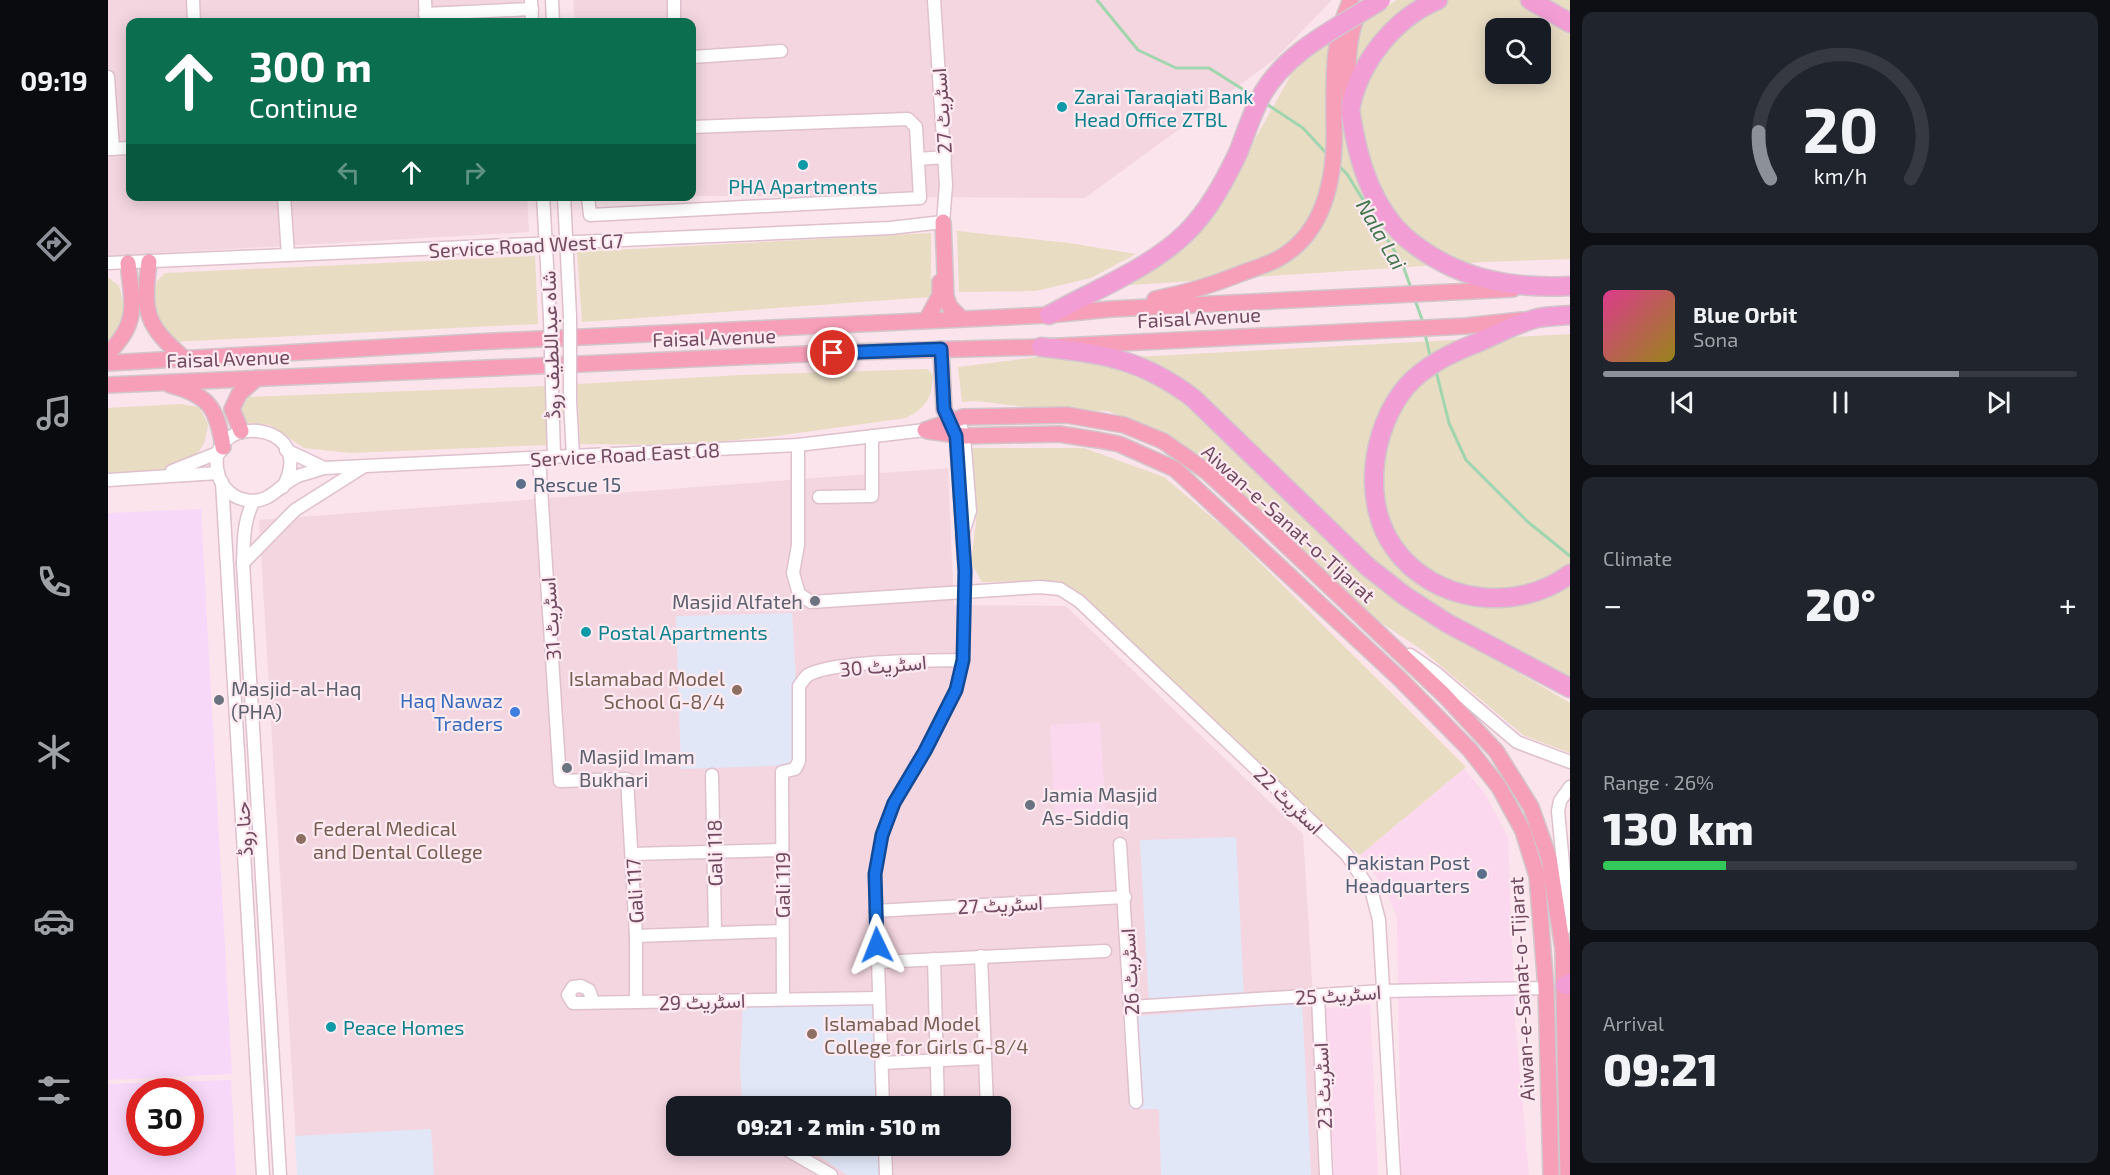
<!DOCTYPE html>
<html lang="en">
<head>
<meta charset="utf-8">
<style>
	:root { --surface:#171b24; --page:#20242c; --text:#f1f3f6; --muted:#9ea1a6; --line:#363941; --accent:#8c9099 }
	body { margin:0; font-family:"Exo 2",Vazirmatn,sans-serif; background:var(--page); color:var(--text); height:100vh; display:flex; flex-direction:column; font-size:22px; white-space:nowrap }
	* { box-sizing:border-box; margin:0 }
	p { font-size:20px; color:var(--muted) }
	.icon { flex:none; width:33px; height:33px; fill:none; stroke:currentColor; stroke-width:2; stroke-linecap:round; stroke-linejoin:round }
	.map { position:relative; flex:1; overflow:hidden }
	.sheet { display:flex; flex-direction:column; gap:12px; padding:12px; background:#0d0f14; width:540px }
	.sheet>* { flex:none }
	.guide { position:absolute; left:18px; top:18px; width:570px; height:183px; border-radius:12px; box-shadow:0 3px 15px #0003; background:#0b6e4f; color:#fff; overflow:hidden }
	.buttons { position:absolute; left:1377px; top:18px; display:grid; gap:12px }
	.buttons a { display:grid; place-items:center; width:66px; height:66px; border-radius:12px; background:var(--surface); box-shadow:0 3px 15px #0003; font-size:30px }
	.speed { position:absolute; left:18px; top:1078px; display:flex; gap:12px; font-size:30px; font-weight:700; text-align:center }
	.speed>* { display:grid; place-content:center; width:78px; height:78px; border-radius:50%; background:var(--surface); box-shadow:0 3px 15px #0003; line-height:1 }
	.speed .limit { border:9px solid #d22; background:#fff; color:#111 }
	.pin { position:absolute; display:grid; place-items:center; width:51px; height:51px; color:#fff; margin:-26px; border:3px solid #fff; border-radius:50%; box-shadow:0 2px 6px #0007 }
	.me { position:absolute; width:66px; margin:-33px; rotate:358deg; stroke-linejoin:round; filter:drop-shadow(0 0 4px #0008) }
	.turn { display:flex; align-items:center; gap:21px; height:126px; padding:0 24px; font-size:27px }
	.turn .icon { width:78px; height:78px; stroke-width:2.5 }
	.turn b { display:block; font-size:42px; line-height:51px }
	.lanes { display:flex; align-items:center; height:57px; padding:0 24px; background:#0003; justify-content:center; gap:30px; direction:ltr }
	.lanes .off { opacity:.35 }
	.big { font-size:45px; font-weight:800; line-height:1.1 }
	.sheet .widget { flex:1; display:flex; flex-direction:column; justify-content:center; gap:9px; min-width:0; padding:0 21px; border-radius:12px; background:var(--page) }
	.sheet .dial { align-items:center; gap:0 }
	.dial svg { height:156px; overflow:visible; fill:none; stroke:var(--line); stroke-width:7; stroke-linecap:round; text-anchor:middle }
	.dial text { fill:var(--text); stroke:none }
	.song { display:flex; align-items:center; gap:18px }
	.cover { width:72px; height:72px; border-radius:9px; background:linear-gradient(135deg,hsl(330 70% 55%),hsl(50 70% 35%)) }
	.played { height:6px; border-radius:3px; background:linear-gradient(90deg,var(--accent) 75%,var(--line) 75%) }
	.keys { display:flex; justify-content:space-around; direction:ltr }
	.heat { display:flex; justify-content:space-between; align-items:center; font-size:33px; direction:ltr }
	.charge { height:9px; border-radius:4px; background:linear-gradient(90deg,#34c759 26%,var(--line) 0) }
	.trip { position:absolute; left:558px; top:1096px; width:345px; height:60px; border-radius:12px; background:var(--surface); box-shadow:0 3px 15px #0003; font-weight:800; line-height:60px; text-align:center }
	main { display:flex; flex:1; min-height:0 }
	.tab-bar { display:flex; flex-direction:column; width:108px; justify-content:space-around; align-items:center; background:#090b0e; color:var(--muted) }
	.tab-bar .icon { width:42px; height:42px }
	.tab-bar .active { color:var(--accent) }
	.tab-bar b { font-size:27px; color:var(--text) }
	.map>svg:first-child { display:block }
	.residential { fill:#f4d6e0; fill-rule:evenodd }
	.commercial { fill:#fbd8ed }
	.education { fill:#e1e7f7 }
	.medical { fill:#f8d8f9; fill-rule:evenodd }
	.green { fill:#e8dcc3; fill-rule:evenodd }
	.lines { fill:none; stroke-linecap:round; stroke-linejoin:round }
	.stream { stroke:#a0d5ad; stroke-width:3 }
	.minor-casing { stroke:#dfc0ce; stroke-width:15 }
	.major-casing { stroke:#d2c5cc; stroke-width:18 }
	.highway-casing { stroke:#d2c5cc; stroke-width:21 }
	.minor { stroke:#fff; stroke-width:12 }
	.major { stroke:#f79fb8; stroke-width:15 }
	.highway { stroke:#f39dd5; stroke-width:18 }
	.minor-bridge-casing { stroke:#dfc0ce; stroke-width:15; stroke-linecap:butt }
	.highway-bridge-casing { stroke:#d2c5cc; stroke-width:21; stroke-linecap:butt }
	.minor-bridge { stroke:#fff; stroke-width:12 }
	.highway-bridge { stroke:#f39dd5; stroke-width:18 }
	.route-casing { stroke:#114b97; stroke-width:15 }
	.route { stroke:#1a73e8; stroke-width:10 }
	.culture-dot { fill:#0f9aa8; stroke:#feeaf0; stroke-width:2 }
	.service-dot { fill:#5c6f8a; stroke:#feeaf0; stroke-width:2 }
	.worship-dot { fill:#6b7280; stroke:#feeaf0; stroke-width:2 }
	.education-dot { fill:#8d6e63; stroke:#feeaf0; stroke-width:2 }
	.shop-dot { fill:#3f7fe0; stroke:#feeaf0; stroke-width:2 }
	.labels { text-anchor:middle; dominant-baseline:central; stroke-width:4.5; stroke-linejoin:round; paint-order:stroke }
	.culture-label { font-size:20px; fill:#0d838f; stroke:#feeaf0; text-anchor:start }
	.street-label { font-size:20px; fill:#724b61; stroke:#feeaf0 }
	.service-label { font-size:20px; fill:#4e5e75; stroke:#feeaf0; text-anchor:start }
	.worship-label { font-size:20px; fill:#5b616d; stroke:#feeaf0; text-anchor:start }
	.education-label { font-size:20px; fill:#785e54; stroke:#feeaf0; text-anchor:start }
	.shop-label { font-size:20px; fill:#366cbe; stroke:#feeaf0; text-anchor:end }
	.water-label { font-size:21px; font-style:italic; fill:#40774e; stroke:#feeaf0 }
</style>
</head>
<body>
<main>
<nav class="tab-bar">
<b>09:19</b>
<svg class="icon active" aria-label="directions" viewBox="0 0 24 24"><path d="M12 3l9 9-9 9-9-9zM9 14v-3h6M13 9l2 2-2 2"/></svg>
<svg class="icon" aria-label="music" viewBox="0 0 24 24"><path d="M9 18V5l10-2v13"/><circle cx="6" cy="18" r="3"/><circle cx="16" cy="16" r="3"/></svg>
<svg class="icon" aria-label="phone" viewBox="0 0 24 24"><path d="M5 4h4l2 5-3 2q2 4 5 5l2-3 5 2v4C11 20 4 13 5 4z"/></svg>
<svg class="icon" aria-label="climate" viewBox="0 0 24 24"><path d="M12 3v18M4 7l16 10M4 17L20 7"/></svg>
<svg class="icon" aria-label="car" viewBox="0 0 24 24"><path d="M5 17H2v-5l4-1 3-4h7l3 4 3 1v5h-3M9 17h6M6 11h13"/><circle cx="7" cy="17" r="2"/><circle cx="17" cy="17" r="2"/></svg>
<svg class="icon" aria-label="filters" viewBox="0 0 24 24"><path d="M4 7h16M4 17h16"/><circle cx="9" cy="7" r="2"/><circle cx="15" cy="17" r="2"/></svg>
</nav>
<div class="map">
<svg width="1462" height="1175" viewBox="0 0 1462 1175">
	<rect width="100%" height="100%" fill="#fbe4eb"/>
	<!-- residential -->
	<g class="residential">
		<polygon points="0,0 414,0 415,22 22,22 22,141 0,143"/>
		<polygon points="465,0 1224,0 1167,59 977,198 584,196 584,22 467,22"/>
		<polygon points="22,156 22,196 419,197 421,232 0,256 0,157"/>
		<path d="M840,468L846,605L958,606L1195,834L1216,1175H190L151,520ZM568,1107H892V1146H568Z"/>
	</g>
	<!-- commercial -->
	<g class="commercial">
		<polygon points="992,722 998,816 947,818 942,725"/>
		<polygon points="1356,769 1377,794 1400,837 1407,1019 1421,1175 1293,1175 1289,918 1279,892 1252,855"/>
		<polygon points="1262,1004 1270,1175 1226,1175 1217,1008"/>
	</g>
	<!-- education -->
	<g class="education">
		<polygon points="684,613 693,765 573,769 568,616"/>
		<polygon points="1128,837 1136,998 1041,1005 1032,840"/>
		<polygon points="772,996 776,1107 641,1107 634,1102 632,1064 635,1005"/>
		<polygon points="1194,1003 1203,1175 1053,1175 1051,1109 1022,1109 1018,1017"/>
		<polygon points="323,1129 326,1175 189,1175 187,1136"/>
		<polygon points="697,1146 775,1146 774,1175 739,1175"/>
	</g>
	<!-- medical -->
	<g class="medical">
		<polygon points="93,509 124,1074 0,1080 0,513"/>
		<path d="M123,1080L128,1175H0V1084ZM32,1092H82V1143H32Z"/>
	</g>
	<!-- green -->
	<g class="green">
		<path d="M1289,0H1462V259L1377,262L1007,286L1107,210L1192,59ZM1388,28H1432V74H1388Z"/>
		<polygon points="849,231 961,243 1028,254 983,278 928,291 851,292"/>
		<polygon points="823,233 823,297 474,322 469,252"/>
		<polygon points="427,256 430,324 63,342 43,305 49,281 57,273"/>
		<path d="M0,277L11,286C19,315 19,320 0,343Z"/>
		<polygon points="1462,334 1462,683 1426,659 1349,620 1276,573 1026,357"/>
		<polygon points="937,356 995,364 1056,388 1103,426 1312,615 1462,703 1462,753 1415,735 1314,650 1269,620 1053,435 1001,411 944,410 868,401 854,402 850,367"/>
		<path d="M819,369L825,375C824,398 818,408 798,418L668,436L577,445L472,444L469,384L634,375Z"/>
		<polygon points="439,386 462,401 439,445 242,453 196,448 162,425 139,423 130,413 140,397"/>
		<path d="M72,404L91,407L100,424C99,430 98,441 94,447C78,472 27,474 0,477V408Z"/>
		<polygon points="863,448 976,448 1056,477 1120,531 1358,767 1252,855 1208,820 1006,634 978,597 945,581 874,582 863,563 868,522"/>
	</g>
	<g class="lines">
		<!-- stream -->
		<g class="stream">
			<polyline points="989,0 1030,50 1068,68 1101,68 1147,97"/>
			<polyline points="1157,103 1195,128 1219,154"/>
			<polyline points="1230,165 1239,174 1294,263 1303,288"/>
			<polyline points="1307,300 1316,325"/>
			<polyline points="1317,334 1323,360"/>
			<polyline points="1328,371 1341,423 1358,460 1420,522 1462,556"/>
		</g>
		<defs>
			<g id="minor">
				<polyline points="85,0 86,22"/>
				<polyline points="317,0 318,22"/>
				<polyline points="423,0 424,22"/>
				<polyline points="444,0 445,22"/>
				<polyline points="317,14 424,9"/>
				<polyline points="566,22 566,0"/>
				<polyline points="584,57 673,51"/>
				<polyline points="0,77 5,149"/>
				<polyline points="0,149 22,148"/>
				<polyline points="810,159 837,157"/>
				<polyline points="176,196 180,255"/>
				<polyline points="435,196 442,317"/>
				<polyline points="456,196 462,316"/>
				<polyline points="480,196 482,215 812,198 808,127 800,119 584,127"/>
				<polyline points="0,263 782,228 835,222 838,185 826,0"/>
				<polyline points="444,387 446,457"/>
				<polyline points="462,401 465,456"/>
				<polyline points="848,435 854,525"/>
				<polyline points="690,445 690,545 685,573 691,594 703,602 932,587 952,589 971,601 1239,855 1264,893 1271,920 1286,1175"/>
				<polyline points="178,450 216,468"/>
				<polyline points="431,458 452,781 519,779 528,936 528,1002"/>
				<polyline points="64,471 112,452"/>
				<polyline points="0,480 110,473"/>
				<polyline points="114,482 155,1175"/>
				<path d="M175,487C213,418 90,410 111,477C115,488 125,498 138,500C162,505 170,485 190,476C198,473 208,471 216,468L690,445L817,430"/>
				<polyline points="711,497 764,496 764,436"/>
				<path d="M146,501C135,520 136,541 135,563L172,1175"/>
				<polyline points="135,563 187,510 255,467"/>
				<polyline points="1302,655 1328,673 1409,742 1462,762"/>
				<polyline points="604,775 607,932"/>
				<polyline points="1012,844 1028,1102"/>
				<polyline points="524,854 674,850"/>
				<polyline points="767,911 1017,897"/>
				<polyline points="1456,929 1458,895 1450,811 1452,801 1462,787"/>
				<polyline points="528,936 674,931"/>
				<polyline points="873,956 879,1107"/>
				<polyline points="826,959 830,1107"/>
				<polyline points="770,962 997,951"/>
				<polyline points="1210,996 1218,1175"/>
				<path d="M675,999L674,772L687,769L691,761V686C694,682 696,678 700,675C726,660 821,661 855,660"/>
				<polyline points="485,1002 481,990 473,986 465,987 460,995 465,1003 771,998"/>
				<polyline points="1023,1007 1275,991 1438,988"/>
				<polyline points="774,1063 876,1058"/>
				<polyline points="775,1107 767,874 774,835 786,803 817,751 848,690 855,660 857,571 854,536 862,511 856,436 850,419"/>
				<polyline points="673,1146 723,1175"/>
				<polyline points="777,1146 778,1175"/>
			</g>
			<g id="major">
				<path d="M1242,102C1239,70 1238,40 1251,11"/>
				<polyline points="835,222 838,297 842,307 852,317"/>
				<path d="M41,262C35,313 37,325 77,359"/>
				<path d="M1047,299C1078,293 1105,285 1134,273C1145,269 1158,265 1168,260C1220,233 1228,172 1226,120C1226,78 1224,39 1243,0"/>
				<polyline points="819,319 832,295 832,282"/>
				<polyline points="833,349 836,409 842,422"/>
				<path d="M0,353C32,323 24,302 20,263"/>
				<polyline points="0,363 367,342 941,315 1003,309 1405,289"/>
				<polyline points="0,385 742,352 933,347 1358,326 1414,320"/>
				<path d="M62,385C101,395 109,408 115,447"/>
				<polyline points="817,430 855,417 959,415 1016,425 1055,441 1098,471 1158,526 1336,695 1388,751 1423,807 1441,858 1455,949 1460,1175"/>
				<polyline points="133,431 124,409 131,394 149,378"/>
				<polyline points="820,431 856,436 951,434 990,440 1011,444 1067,469 1292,679 1362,750 1391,787 1415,831 1429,876 1438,988 1443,1175"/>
			</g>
			<g id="highway">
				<path d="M1330,0C1288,17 1253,60 1243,105C1241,112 1245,124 1246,132C1254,174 1271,219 1307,245C1354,280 1405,289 1462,286"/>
				<polyline points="1422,0 1462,23"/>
				<path d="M941,315C986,290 1039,270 1077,234C1100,212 1116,182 1130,153"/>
				<path d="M1462,315C1452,316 1440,316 1430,318C1411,322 1390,334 1371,342C1345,352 1317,365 1298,387C1263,429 1253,503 1287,549C1326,603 1409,614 1462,574"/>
				<path d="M933,347C995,354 1034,359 1085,398L1260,567L1297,596L1339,623L1462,688"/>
				<polyline points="1457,985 1462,983"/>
			</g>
		</defs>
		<!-- minor casing -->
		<use href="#minor" class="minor-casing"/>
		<!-- major casing -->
		<use href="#major" class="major-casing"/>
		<!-- highway casing -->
		<use href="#highway" class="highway-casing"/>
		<!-- minor -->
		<use href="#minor" class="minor"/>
		<!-- major -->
		<use href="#major" class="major"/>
		<!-- highway -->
		<use href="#highway" class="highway"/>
		<defs>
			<g id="minor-bridge">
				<polyline points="462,316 462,401"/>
				<polyline points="442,317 444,387"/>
			</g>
			<path id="highway-bridge" d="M1130,153C1138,133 1144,112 1155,93C1181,49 1232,27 1273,0"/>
		</defs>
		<!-- minor-bridge casing -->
		<use href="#minor-bridge" class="minor-bridge-casing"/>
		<!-- highway-bridge casing -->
		<use href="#highway-bridge" class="highway-bridge-casing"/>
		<!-- minor-bridge -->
		<use href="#minor-bridge" class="minor-bridge"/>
		<!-- highway-bridge -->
		<use href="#highway-bridge" class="highway-bridge"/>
	</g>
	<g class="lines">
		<defs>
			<polyline id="route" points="725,353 833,349 836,409 848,436 857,571 855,660 848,690 817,751 786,803 774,835 767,874 769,945"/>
		</defs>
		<!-- route casing -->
		<use href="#route" class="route-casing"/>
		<!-- route -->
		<use href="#route" class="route"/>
	</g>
	<!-- markers -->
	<g class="culture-dot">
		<circle cx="954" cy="107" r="6"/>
		<circle cx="695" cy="165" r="6"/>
		<circle cx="478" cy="632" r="6"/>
		<circle cx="223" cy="1027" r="6"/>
	</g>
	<g class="service-dot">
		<circle cx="413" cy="484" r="6"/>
		<circle cx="1374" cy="874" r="6"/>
	</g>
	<g class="worship-dot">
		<circle cx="707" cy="601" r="6"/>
		<circle cx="111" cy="700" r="6"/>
		<circle cx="459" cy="768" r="6"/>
		<circle cx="922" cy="805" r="6"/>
	</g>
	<g class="education-dot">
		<circle cx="629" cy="690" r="6"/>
		<circle cx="193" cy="839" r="6"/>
		<circle cx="704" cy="1034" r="6"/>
	</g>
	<circle class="shop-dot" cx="407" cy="712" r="6"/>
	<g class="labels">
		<!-- culture labels -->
		<g class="culture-label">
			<text x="966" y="96">Zarai Taraqiati Bank<tspan x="966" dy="23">Head Office ZTBL</tspan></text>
			<text x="695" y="186" text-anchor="middle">PHA Apartments</text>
			<text x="490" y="632">Postal Apartments</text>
			<text x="235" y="1027">Peace Homes</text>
		</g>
		<!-- street labels -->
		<g class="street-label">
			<text transform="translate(833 111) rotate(-94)">اسٹریٹ 27</text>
			<text transform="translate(418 245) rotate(-3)">Service Road West G7</text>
			<text transform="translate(1091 317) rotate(-3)">Faisal Avenue</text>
			<text transform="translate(606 337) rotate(-2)">Faisal Avenue</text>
			<text transform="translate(442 345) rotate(-92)">شاہ عبداللطیف روڈ</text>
			<text transform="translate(120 358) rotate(-2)">Faisal Avenue</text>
			<text transform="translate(517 454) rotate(-3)">Service Road East G8</text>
			<text transform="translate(1181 523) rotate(42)">Aiwan-e-Sanat-o-Tijarat</text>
			<text transform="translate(442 619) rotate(-94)">اسٹریٹ 31</text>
			<text transform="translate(775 665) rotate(-5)">اسٹریٹ 30</text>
			<text transform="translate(1181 800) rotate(44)">اسٹریٹ 22</text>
			<text transform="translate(135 829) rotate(-94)">حنا روڈ</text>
			<text transform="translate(606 853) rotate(-91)">Gali 118</text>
			<text transform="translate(674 885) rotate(-90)">Gali 119</text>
			<text transform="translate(526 891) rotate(-93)">Gali 117</text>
			<text transform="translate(892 904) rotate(-3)">اسٹریٹ 27</text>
			<text transform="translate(1021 972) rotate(-93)">اسٹریٹ 26</text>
			<text transform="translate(1413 989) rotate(-93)">Aiwan-e-Sanat-o-Tijarat</text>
			<text transform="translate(1230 994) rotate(-4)">اسٹریٹ 25</text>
			<text transform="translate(594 1001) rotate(-2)">اسٹریٹ 29</text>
			<text transform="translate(1214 1086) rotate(-93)">اسٹریٹ 23</text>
		</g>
		<!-- service labels -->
		<g class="service-label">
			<text x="425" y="484">Rescue 15</text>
			<text x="1362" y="862" text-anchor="end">Pakistan Post<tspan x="1362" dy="23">Headquarters</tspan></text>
		</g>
		<!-- worship labels -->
		<g class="worship-label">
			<text x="695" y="601" text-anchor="end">Masjid Alfateh</text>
			<text x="123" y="688">Masjid-al-Haq<tspan x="123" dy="23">(PHA)</tspan></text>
			<text x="471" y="756">Masjid Imam<tspan x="471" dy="23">Bukhari</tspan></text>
			<text x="934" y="794">Jamia Masjid<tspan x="934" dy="23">As-Siddiq</tspan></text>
		</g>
		<!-- education labels -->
		<g class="education-label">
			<text x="617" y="678" text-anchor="end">Islamabad Model<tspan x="617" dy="23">School G-8/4</tspan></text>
			<text x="205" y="828">Federal Medical<tspan x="205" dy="23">and Dental College</tspan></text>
			<text x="716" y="1023">Islamabad Model<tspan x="716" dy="23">College for Girls G-8/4</tspan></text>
		</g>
		<!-- shop labels -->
		<g class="shop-label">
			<text x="395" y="700">Haq Nawaz<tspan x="395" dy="23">Traders</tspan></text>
		</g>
		<!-- water labels -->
		<g class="water-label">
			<text transform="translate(1274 234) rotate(60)">Nala Lai</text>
		</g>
	</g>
</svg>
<div class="buttons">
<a><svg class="icon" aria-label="search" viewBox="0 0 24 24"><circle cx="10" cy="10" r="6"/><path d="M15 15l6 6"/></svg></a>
</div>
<div class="speed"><div class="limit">30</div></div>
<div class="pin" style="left:725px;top:353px;background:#d93025"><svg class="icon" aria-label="arrive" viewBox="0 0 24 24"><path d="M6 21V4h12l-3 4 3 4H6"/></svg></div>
<svg class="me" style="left:769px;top:945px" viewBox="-20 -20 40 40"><path d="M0-17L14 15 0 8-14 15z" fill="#1a73e8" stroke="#fff" stroke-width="4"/></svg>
<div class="trip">09:21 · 2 min · 510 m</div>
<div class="guide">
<div class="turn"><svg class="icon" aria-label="ahead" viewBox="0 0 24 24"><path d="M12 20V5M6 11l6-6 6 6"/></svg><div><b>300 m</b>Continue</div></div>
<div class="lanes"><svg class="icon off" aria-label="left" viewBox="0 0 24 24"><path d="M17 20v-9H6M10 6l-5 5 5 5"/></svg><svg class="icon" aria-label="ahead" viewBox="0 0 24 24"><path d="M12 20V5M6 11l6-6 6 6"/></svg><svg class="icon off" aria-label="right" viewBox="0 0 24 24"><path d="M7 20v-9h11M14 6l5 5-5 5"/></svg></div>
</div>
</div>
<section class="sheet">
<div class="widget dial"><svg viewBox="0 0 100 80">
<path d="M14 69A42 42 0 1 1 86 69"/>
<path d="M14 69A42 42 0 0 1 8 45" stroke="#8c9099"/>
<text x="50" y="56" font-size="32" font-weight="700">20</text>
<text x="50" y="72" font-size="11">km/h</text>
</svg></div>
<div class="widget">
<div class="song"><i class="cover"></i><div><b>Blue Orbit</b><p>Sona</p></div></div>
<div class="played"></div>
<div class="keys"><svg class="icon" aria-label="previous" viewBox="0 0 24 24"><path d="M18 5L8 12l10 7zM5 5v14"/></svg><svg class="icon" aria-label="pause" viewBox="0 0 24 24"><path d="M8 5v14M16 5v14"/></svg><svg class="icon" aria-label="next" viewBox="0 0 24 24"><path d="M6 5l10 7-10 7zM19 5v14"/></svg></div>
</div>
<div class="widget"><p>Climate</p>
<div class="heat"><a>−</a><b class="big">20°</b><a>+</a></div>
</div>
<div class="widget"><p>Range · 26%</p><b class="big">130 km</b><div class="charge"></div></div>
<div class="widget"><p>Arrival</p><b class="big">09:21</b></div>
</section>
</main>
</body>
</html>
